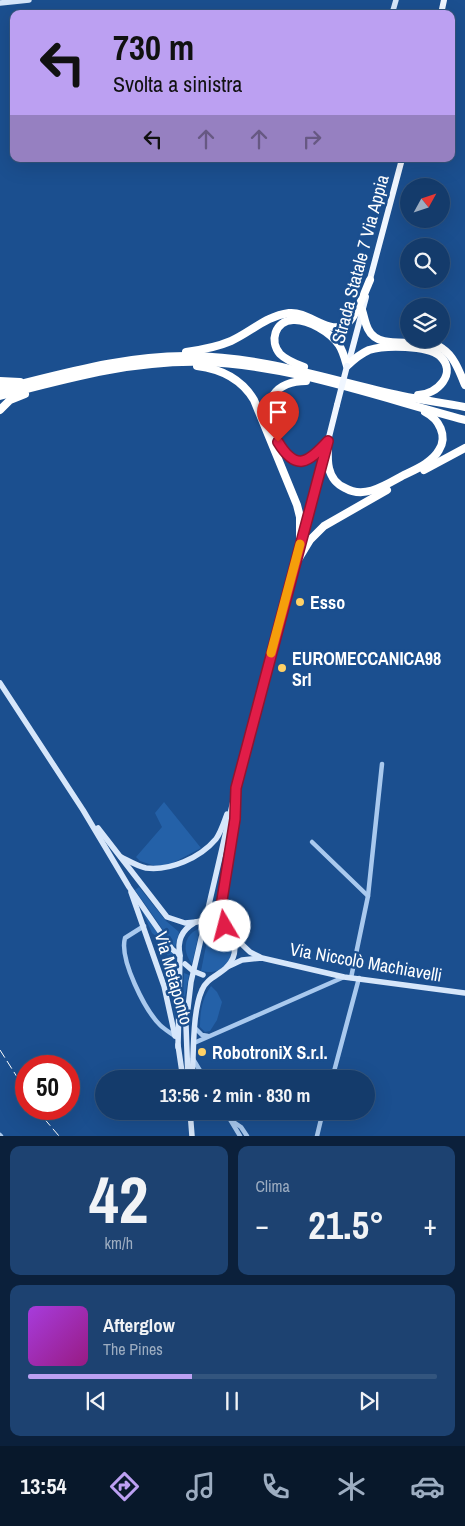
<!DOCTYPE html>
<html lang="it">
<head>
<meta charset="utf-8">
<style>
	:root { --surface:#143b6b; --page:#1d4271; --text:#f1f3f6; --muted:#9dadc1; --line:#33557e; --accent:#bca0f2 }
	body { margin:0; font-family:"Archivo Narrow",sans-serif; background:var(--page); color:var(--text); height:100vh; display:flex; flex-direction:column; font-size:19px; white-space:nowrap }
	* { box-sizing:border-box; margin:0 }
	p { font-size:16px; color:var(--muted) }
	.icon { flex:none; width:28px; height:28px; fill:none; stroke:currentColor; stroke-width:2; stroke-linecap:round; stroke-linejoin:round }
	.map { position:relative; height:1136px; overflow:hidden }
	.details { display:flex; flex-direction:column; gap:10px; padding:10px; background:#0b203b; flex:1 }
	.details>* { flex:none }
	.top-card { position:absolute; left:10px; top:10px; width:445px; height:152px; border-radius:10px; box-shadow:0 5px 20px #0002,0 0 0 1px var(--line); background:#bca0f2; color:#111; overflow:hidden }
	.needle { width:32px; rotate:50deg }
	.tools { position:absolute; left:400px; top:178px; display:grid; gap:10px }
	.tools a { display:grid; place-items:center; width:50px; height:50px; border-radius:50%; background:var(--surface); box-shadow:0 5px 20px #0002,0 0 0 1px var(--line); font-size:25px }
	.speed { position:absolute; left:15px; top:1055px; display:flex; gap:10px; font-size:25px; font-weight:700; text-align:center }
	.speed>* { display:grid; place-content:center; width:65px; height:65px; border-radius:50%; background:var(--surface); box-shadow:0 5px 20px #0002,0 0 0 1px var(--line); line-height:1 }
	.speed .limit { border:8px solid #d22; background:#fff; color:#111 }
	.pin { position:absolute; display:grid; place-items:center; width:42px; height:42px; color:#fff; margin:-51px -21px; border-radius:50% 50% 50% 0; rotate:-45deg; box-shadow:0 0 5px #0007 }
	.pin .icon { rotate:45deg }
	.me { position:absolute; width:55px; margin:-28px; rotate:352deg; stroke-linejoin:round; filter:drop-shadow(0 0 4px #0008) }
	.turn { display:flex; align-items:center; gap:18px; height:105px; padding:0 20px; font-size:22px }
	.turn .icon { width:65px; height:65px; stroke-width:2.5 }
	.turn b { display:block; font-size:35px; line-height:42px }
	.lanes { display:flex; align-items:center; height:48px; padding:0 20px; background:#0003; justify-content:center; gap:25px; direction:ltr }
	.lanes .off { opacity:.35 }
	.big { font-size:38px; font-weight:700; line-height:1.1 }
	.details .tile { flex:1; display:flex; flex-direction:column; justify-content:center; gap:8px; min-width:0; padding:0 18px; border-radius:10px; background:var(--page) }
	.details .dial { align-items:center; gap:0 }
	.dial b { font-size:65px; line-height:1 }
	.song { display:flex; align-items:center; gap:15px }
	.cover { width:60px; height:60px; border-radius:8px; background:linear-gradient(135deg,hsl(280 70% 55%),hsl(310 70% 35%)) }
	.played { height:5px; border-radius:2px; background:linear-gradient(90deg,var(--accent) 40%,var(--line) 40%) }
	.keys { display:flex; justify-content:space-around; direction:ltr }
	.heat { display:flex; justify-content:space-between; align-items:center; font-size:28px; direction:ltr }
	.details .tiles { flex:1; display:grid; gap:10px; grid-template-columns:1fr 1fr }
	.tile:last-child { grid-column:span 2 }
	.trip { position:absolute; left:95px; top:1070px; width:280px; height:50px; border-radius:25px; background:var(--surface); box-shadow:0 5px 20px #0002,0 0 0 1px var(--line); font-weight:700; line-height:50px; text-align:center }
	.tab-bar { display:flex; height:80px; justify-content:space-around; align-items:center; background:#08182b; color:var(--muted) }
	.tab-bar .icon { width:35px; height:35px }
	.tab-bar .selected { color:var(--accent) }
	.tab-bar b { font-size:22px; color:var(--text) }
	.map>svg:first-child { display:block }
	.green { fill:#2461a8 }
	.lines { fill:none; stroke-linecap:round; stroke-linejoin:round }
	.street { stroke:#a9c9ee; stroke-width:4.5 }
	.secondary { stroke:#d6e6fa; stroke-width:5.5 }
	.primary { stroke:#f0f6ff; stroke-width:6 }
	.highway { stroke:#fff; stroke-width:8 }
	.rail { stroke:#fff; stroke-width:1; stroke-dasharray:9 4; stroke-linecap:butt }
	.secondary-bridge { stroke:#d6e6fa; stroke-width:5.5 }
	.primary-bridge { stroke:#f0f6ff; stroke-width:6 }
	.route-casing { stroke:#92132f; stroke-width:12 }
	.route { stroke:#e11d48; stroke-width:9 }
	.slow { stroke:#f59e0b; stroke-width:9 }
	.poi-dot { fill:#ffd166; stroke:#1b4f8f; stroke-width:2 }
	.labels { text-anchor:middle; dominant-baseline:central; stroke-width:5; stroke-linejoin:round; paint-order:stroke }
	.street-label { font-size:18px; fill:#fff; stroke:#1b4f8f }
	.poi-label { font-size:18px; font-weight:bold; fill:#fff; stroke:#1b4f8f; text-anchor:start }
</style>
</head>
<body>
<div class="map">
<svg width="465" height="1136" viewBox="0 0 465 1136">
	<rect width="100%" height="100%" fill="#1b4f8f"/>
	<!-- green -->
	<g class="green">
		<polygon points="164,802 201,848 171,864 155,866 140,861 136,857 162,827 155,813"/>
		<polygon points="139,887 166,921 179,932 175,947 135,890"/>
		<polygon points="140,906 176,957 178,980 175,1017 169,985 172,980 171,962 157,937 152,933"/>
		<path d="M210,926C243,927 237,980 201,971Z"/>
		<path d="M200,928L192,964C182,951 183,935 200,928Z"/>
		<polygon points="184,973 189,975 185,996 183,1026 182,1027"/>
		<path d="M211,986L217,992L222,1002L217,1020L210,1031L205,1032L200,1027C200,1011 202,999 211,986Z"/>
	</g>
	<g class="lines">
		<!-- street -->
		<g class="street">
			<polyline points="312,842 368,896"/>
			<path d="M144,926L125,938C119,959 145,1010 160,1025C165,1030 171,1033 176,1037"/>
			<polyline points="351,978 368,896 382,764"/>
			<polyline points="195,1028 202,1035 208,1036"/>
			<polyline points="194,1043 344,977"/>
			<polyline points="193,1059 205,1079"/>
			<polyline points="332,1079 359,978"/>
			<polyline points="225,1111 240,1136"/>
			<polyline points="232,1121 241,1127 247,1136"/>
			<polyline points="0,1135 1,1136"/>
			<polyline points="317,1136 323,1111"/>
		</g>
		<!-- secondary -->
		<g class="secondary">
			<polyline points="0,3 29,0"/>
			<polyline points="392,14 396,0"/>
			<polyline points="0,683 83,810 129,887 172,949 180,956 178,1047"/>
			<polyline points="98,828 167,917 185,923 196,922"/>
			<path d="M121,857C129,861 137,866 146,868C170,871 200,858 216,839C221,832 224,822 227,814"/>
			<polyline points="131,892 164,986 175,1036"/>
			<polyline points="225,926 222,912 222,900 235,819 236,800"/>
			<polyline points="232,935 250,952 260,957"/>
			<path d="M180,955C177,941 182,930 194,923"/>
			<polyline points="227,967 242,960 262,958 344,977 465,993"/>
			<polyline points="178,1045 183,1079"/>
			<polyline points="188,1079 186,1025 191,982 236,788 326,448"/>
			<path d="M192,1079C194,1054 192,1012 202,990C206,979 219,975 227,967C242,951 233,931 217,921"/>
			<polyline points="190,1111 192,1136"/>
		</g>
		<!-- primary -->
		<g class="primary">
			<polyline points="441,14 444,0"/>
			<polyline points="369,283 402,159"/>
			<polyline points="348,365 366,297"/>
			<polyline points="328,441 337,405"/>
		</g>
		<!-- highway -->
		<g class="highway">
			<path d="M362,310C364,316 365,323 368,329C380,354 422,334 443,349C454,356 460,373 465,385"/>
			<path d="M186,352C201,350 217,347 231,341C251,332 266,316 289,313C308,311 326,333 344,326C355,321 365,291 370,280"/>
			<path d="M197,366C221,369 241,378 254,400L297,505L300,517V545"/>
			<path d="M304,367C296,364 286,360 280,354C269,341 275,321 293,320C308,319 330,332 339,345C343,351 345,359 347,366C354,359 360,354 369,350C385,345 427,345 440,356C458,373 437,395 418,395"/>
			<polyline points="0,381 20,382"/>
			<path d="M306,381C240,382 277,463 301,462C312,462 321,449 328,441"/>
			<path d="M0,389C62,374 125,355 190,356C266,357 328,380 402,396C422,400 444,403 465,407"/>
			<path d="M0,396C66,379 133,360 202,362C289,364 381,398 465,420"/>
			<polyline points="0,410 10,400 25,394"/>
			<path d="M328,441C328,450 327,460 329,468C331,477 336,484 345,488C364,499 384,486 402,476C414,470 432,463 439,450C448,436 439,419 425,412"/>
			<polyline points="424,470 465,448"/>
			<polyline points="293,568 310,540 324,526 387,490"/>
		</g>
		<!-- rail -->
		<g class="rail">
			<polyline points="0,1050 26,1091"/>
			<polyline points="36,1109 59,1136"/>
		</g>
		<!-- secondary-bridge -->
		<g class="secondary-bridge">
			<polyline points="196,922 205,920 217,921"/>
			<polyline points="185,964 193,971 203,975"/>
		</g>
		<!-- primary-bridge -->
		<polyline class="primary-bridge" points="337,405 347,366"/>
	</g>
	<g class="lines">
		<defs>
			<path id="route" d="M225,926L222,912V900L235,819L236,788L328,441C308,463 296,472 278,442"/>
		</defs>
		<!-- route casing -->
		<use href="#route" class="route-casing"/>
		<!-- route -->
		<use href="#route" class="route"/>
		<!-- slow -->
		<polyline class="slow" points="271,653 300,544"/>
	</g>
	<!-- markers -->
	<g class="poi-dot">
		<circle cx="300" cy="602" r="5"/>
		<circle cx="282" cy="668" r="5"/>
		<circle cx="202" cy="1052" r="5"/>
	</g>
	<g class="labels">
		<!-- street labels -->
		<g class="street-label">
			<text transform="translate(360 259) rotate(-75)">Strada Statale 7 Via Appia</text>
			<text transform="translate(366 962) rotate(10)">Via Niccolò Machiavelli</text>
			<text transform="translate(174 978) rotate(74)">Via Metaponto</text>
		</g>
		<!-- poi labels -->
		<g class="poi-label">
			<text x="310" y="602">Esso</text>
			<text x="292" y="658">EUROMECCANICA98<tspan x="292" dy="21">Srl</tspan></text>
			<text x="212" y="1052">RobotroniX S.r.l.</text>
		</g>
	</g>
</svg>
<div class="tools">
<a><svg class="needle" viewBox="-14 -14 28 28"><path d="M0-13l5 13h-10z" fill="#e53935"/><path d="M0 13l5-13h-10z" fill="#9dadc1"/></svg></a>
<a><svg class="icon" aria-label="search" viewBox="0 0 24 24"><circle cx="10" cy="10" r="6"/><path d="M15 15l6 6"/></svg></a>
<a><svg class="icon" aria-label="layers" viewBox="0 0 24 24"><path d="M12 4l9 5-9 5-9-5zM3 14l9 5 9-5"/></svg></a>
</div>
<div class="speed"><div class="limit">50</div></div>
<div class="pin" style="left:278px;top:442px;background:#d93025"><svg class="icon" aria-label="arrive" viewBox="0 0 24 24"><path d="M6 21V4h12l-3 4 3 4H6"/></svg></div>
<svg class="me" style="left:225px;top:926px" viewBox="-20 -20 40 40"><circle r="19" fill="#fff"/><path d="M0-13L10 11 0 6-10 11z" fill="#e11d48"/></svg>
<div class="trip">13:56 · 2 min · 830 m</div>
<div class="top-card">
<div class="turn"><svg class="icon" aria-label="left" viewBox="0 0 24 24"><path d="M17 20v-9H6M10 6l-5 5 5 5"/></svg><div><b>730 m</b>Svolta a sinistra</div></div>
<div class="lanes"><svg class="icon" aria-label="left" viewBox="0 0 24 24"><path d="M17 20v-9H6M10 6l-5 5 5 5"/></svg><svg class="icon off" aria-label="ahead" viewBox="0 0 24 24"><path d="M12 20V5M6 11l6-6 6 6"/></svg><svg class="icon off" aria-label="ahead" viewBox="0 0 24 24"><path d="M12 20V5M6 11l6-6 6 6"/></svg><svg class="icon off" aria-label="right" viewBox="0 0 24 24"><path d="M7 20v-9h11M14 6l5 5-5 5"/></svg></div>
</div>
</div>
<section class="details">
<div class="tiles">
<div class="tile dial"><b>42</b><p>km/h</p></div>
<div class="tile"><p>Clima</p>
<div class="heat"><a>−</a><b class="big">21.5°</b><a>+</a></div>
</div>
<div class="tile">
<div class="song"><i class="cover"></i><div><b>Afterglow</b><p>The Pines</p></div></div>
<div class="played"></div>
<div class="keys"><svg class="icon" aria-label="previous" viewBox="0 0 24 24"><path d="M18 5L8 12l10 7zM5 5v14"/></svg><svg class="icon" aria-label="pause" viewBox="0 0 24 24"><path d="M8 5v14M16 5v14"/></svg><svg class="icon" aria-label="next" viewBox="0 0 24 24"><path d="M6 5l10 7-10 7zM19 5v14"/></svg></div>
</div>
</div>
</section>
<nav class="tab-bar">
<b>13:54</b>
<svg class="icon selected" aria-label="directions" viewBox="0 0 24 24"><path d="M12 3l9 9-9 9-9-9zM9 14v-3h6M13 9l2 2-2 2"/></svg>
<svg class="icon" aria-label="music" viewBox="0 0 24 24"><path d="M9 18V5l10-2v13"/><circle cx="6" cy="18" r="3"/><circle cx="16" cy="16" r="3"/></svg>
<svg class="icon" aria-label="phone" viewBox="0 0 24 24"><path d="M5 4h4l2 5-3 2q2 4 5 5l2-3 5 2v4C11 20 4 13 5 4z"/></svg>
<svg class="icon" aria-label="climate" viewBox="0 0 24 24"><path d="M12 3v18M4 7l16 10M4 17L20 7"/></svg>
<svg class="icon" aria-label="car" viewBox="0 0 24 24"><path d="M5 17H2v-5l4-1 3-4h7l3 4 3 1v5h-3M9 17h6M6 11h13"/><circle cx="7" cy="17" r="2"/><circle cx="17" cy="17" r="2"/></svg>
</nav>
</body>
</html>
